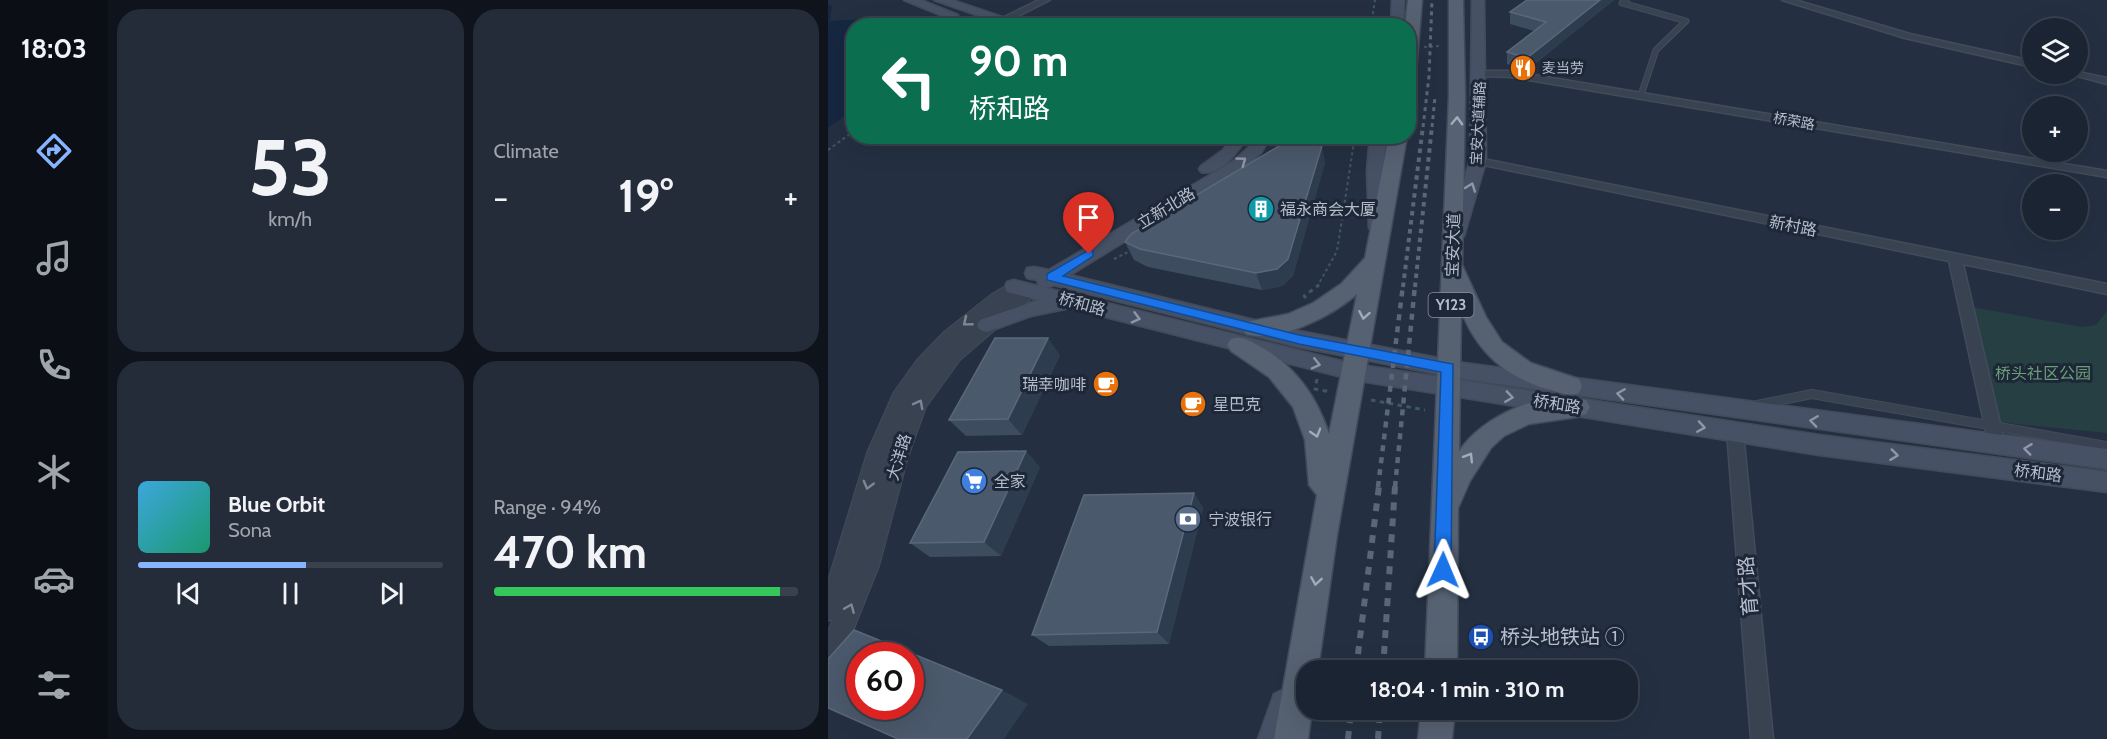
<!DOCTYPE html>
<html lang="en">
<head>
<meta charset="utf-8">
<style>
	:root { --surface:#1b2432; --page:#242c3a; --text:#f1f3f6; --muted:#a0a4ac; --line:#39414d; --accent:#87b4ff }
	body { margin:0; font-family:Cabin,"Noto Sans SC",sans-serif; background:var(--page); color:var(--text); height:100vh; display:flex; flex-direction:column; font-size:22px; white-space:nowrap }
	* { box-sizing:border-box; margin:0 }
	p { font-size:20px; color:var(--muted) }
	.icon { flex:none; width:33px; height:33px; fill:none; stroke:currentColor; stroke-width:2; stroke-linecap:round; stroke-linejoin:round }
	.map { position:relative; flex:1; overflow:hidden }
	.side { display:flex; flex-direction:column; gap:9px; padding:9px; background:#0f141c; width:720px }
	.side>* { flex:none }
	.hud { position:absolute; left:18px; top:18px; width:570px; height:126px; border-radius:24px; box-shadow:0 6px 24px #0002,0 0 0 2px var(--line); background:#0b6e4f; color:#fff; overflow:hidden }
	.controls { position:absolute; left:1194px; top:18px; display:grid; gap:12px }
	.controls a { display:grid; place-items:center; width:66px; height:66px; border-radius:50%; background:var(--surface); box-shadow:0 6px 24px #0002,0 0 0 2px var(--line); font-size:30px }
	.speed { position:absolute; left:18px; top:642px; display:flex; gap:12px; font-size:30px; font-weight:700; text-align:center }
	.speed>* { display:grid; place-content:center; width:78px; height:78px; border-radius:50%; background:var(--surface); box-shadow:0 6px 24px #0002,0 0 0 2px var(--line); line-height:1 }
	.speed .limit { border:9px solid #d22; background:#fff; color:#111 }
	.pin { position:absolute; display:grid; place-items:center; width:51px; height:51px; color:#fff; margin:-62px -26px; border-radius:50% 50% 50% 0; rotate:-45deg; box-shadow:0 0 6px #0007 }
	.pin .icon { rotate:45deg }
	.me { position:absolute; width:66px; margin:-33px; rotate:1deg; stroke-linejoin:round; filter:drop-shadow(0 0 4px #0008) }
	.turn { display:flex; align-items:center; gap:21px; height:126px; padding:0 24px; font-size:27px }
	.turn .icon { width:78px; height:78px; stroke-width:2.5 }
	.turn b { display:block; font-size:42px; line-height:51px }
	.big { font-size:45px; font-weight:800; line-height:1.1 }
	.side .card { flex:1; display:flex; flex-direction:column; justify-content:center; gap:9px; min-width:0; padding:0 21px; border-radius:24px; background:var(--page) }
	.side .dial { align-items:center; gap:0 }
	.dial b { font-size:78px; line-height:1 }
	.song { display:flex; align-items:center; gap:18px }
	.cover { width:72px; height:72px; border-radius:9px; background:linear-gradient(135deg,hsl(200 70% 55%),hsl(160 70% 35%)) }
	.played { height:6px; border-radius:3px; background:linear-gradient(90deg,var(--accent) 55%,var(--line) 55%) }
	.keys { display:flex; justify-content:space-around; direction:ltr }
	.heat { display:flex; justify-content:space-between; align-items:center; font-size:33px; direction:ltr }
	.charge { height:9px; border-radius:4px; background:linear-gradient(90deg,#34c759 94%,var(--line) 0) }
	.side .tiles { flex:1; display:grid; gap:9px; grid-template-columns:repeat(2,1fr) }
	.trip { position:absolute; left:468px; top:660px; width:342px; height:60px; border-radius:24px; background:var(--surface); box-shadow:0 6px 24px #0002,0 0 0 2px var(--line); font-weight:800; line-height:60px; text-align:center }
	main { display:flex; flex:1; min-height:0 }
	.menu { display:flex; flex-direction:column; width:108px; justify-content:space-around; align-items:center; background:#0b0e14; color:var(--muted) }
	.menu .icon { width:42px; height:42px }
	.menu .active { color:var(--accent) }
	.menu b { font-size:27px; color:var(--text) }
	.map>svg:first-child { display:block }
	.green { fill:#263f43 }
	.water { fill:#162741 }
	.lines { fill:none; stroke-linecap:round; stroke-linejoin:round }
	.service-far1-casing { stroke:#424b5b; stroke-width:7 }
	.service-casing { stroke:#424b5b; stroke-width:10 }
	.minor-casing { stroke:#424b5b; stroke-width:3 }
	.tertiary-casing { stroke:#424b5b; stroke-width:2 }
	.secondary-casing { stroke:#424b5b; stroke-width:3 }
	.primary-casing { stroke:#424b5b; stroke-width:3 }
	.path-far1 { stroke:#3f585b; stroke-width:2; stroke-dasharray:3 3; stroke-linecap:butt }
	.path { stroke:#3f585b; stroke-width:3; stroke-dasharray:4.5 4.5; stroke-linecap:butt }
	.service-far1 { stroke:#384251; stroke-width:4.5 }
	.service { stroke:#384251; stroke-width:8 }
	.minor { fill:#384251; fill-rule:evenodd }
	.tertiary { fill:#384251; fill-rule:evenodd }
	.secondary { fill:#465165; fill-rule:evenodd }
	.primary { fill:#566172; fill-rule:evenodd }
	.rail-far3 { stroke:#5a6679; stroke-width:3; stroke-dasharray:4 4; stroke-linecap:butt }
	.rail-far2 { stroke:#5a6679; stroke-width:4; stroke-dasharray:4.5 4.5; stroke-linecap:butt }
	.rail-far1 { stroke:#5a6679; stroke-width:4.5; stroke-dasharray:6 6; stroke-linecap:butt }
	.rail { stroke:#5a6679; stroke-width:6; stroke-dasharray:8 8; stroke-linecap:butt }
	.wall { fill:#3e4c60 }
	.shaded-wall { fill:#2e3c4f }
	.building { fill:#4b596c; stroke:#5b687b; stroke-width:1.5; fill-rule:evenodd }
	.oneway { stroke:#a2abba }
	.oneway2 { stroke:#8e97a8 }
	.oneway3 { stroke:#7d8695 }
	.route { fill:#1a73e8; stroke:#114b97; stroke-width:1.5 }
	.labels { text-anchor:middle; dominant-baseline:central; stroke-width:6; stroke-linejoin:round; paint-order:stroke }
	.far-poi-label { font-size:14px; fill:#b5bdcc; stroke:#1d2737; text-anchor:start }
	.far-street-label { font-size:14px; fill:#b5bdcc; stroke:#1d2737 }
	.shield { fill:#1d2737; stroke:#87909f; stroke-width:1.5 }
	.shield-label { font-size:15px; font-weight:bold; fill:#b5bdcc }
	.street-label { font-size:16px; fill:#b5bdcc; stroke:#1d2737 }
	.poi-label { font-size:16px; fill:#b5bdcc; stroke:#1d2737; text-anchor:start }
	.park-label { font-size:16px; fill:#6a9e77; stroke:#1d2737 }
	.near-street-label { font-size:20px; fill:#b5bdcc; stroke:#1d2737 }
	.near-poi-label { font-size:20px; fill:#b5bdcc; stroke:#1d2737; text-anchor:start }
</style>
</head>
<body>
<main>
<nav class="menu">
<b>18:03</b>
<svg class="icon active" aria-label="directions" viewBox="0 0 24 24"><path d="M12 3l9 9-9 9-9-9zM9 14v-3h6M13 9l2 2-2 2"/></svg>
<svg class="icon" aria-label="music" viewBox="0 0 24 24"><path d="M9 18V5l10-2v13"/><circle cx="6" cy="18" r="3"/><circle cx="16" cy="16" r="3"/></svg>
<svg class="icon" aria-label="phone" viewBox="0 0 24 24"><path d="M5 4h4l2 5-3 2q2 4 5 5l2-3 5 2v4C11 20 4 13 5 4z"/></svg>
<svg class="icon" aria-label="climate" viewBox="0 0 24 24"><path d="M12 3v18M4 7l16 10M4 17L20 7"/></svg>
<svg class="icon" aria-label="car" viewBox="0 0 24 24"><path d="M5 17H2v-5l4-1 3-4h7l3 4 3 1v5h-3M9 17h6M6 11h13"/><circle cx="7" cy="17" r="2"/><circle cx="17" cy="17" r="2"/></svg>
<svg class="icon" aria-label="filters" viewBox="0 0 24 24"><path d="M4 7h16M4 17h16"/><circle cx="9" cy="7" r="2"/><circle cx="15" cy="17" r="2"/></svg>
</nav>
<section class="side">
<div class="tiles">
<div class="card dial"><b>53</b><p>km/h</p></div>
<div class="card"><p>Climate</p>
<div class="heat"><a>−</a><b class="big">19°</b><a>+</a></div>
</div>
<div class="card">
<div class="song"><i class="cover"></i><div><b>Blue Orbit</b><p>Sona</p></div></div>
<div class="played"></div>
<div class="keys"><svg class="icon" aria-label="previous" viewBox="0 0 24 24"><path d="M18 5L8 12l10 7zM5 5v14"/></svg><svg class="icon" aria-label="pause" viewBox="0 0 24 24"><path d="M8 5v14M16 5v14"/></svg><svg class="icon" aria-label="next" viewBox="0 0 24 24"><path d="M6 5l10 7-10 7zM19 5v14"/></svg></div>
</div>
<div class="card"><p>Range · 94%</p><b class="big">470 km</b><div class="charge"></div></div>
</div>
</section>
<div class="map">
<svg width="1279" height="739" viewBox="0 0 1279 739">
	<rect width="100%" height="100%" fill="#243042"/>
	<!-- green -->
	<polygon class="green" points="1144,307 1254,327 1268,325 1279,311 1279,433 1170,422"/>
	<!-- water -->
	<polygon class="water" points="0,4 4,6 2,21 51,18 63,25 26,26 25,110 0,128"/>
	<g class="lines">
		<defs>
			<polyline id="service-far1" points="798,0 794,3 858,21 828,50 813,95"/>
			<polyline id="service" points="929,405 984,394 1279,446"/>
			<g id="minor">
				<polygon points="211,0 222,0 170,26 158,26"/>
				<polygon points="954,0 967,0 1082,34 1204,61 1204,67 1077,38"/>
				<polygon points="652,71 683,71 1279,171 1279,177 683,77 649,76 649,72"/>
				<polygon points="1250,72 1279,78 1279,84 1242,74"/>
				<polygon points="650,158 1279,284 1279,294 1135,264 1177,445 1175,450 1169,452 1163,450 1161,445 1121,261 646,163 646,159"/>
				<polygon points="907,425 913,427 915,432 945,739 923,739 899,432 901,427"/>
			</g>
			<polygon id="tertiary" points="186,281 192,283 194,289 203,285 209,287 212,291 132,360 98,407 80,457 51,566 9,671 0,675 0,631 5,619 0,621 0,581 39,453 66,392 89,360 116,332 164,294"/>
			<g id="secondary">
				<polygon points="76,0 93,0 130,15 128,18 120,18"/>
				<polygon points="106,0 124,0 201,26 180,26"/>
				<polygon points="564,0 576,0 575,26 563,26"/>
				<polygon points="644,0 656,0 658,161 636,236 627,242 618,236 642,161"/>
				<path d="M405,136H420C411,150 393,177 373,172L371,169L373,166L395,150Z"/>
				<polygon points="428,136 443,136 433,153 416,168 242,275 471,331 636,363 1279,449 1279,469 636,379 471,347 226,285 218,288 211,286 209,280 199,278 197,273 199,268 206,267 221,270 404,162 421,147"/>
				<polygon points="542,136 558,136 555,171 559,228 550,234 541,228 539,171"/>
				<polygon points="186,280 526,364 991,435 1279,472 1279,492 991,455 526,380 242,308 203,316 159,332 152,330 149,325 152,320 211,300 179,292 177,287 179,282"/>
				<polygon points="456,689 466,694 471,704 460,739 430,739 446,694"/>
			</g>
			<g id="primary">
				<polygon points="580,0 594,0 588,71 580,76 580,26 577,26"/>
				<path d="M621,0H635L637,96L634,265L658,317L674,342L703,363L751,379L754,386L751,393C739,397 731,392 719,389C677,376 650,353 633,311L631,452C652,417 719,387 758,400L762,407L758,414L749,417L701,424L676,436L663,448L642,481L630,508L629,670H597L621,96Z"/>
				<path d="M561,136H579L509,535L490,670H478V710H484L480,739H446L489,495L481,485L477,440L465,407L441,377L403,351L399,345L403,339C415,335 422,341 433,347C467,366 489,397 501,434L529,294C505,315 451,344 418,334L415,328L418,322L460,314L485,303L513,284L537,258Z"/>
				<polygon points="593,710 627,710 624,739 590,739"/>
			</g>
		</defs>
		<!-- service-far1 casing -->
		<use href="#service-far1" class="service-far1-casing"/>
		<!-- service casing -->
		<use href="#service" class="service-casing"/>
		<!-- minor casing -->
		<use href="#minor" class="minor-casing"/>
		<!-- tertiary casing -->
		<use href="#tertiary" class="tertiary-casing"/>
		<!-- secondary casing -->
		<use href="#secondary" class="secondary-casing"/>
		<!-- primary casing -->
		<use href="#primary" class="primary-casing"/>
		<!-- path-far1 -->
		<g class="path-far1">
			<polyline points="206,22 218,26"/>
			<polyline points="132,23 142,26"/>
			<polyline points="543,26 547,0"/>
			<polyline points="596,47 613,46"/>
			<polyline points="455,147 458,136"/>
			<polyline points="0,150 26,131"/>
			<polyline points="286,259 304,250"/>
			<polyline points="489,287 509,251 527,136"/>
		</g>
		<!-- path -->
		<g class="path">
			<polyline points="478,298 476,296 491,285"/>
			<polyline points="489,379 487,389 503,392"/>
			<polyline points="543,400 597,410"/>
		</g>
		<!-- service-far1 -->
		<use href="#service-far1" class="service-far1"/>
		<!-- service -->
		<use href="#service" class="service"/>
		<!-- minor -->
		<use href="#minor" class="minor"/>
		<!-- tertiary -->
		<use href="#tertiary" class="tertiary"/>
		<!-- secondary -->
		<use href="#secondary" class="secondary"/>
		<!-- primary -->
		<use href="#primary" class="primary"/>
		<!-- rail-far3 -->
		<g class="rail-far3">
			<polyline points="595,127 601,76 604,0"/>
			<polyline points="604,127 607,97"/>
		</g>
		<!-- rail-far2 -->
		<g class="rail-far2">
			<polyline points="575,287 595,126"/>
			<polyline points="587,287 604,126"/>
		</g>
		<!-- rail-far1 -->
		<g class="rail-far1">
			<polyline points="550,487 575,285"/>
			<polyline points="567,487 587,285"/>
		</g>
		<!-- rail -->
		<g class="rail">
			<polyline points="528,670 551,486"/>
			<polyline points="555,670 567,486"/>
			<polyline points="520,739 523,710"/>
			<polyline points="550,739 552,710"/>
		</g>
	</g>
	<!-- wall -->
	<g class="wall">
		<polygon points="786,0 698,71 679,64 679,52 706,31 682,24 682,12"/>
		<polygon points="497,162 465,276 454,286 434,290 320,267 306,260 297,242"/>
		<polygon points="232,355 194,435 138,436 121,420"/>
		<polygon points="212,467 173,556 102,557 82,543"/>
		<polygon points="366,493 375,508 341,644 221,646 204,635"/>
	</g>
	<!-- shaded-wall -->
	<g class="shaded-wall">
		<polygon points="772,0 786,0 698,71 699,58"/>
		<polygon points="494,145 497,162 496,166 465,276 454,286 434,290 428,273"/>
		<polygon points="220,338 232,355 194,435 180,419"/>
		<polygon points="198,451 212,467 173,556 156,542"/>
		<polygon points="366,493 375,508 341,644 329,632"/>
		<polygon points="174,690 200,704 176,739 139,739"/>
	</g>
	<!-- building -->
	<g class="building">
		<polygon points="699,0 772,0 699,58 679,52 718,22 682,12"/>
		<polygon points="474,137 487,139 494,145 493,149 460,259 449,269 428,273 312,249 297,242 303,234 461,140"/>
		<polygon points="167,338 220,338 180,419 121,420"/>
		<polygon points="198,451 156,542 82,543 130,452"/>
		<polygon points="366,493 329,632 204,635 256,495"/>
		<path d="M26,630L174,690L139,739H70L0,708V659ZM32,656H82V706H32Z"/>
	</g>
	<!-- one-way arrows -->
	<defs><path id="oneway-chevron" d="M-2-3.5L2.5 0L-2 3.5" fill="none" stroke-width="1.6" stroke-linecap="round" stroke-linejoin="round" transform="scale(1.5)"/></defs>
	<g class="oneway">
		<use href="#oneway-chevron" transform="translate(629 121) rotate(-88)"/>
		<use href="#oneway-chevron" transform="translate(536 315) rotate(100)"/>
		<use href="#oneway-chevron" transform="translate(488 433) rotate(73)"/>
		<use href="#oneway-chevron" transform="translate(641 457) rotate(-58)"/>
		<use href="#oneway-chevron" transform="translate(488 581) rotate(99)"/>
	</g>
	<g class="oneway2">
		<use href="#oneway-chevron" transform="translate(414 161) rotate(-36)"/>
		<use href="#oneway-chevron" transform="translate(643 187) rotate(-70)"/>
		<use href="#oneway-chevron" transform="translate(308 318) rotate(15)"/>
		<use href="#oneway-chevron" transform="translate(488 364) rotate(13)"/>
		<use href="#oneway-chevron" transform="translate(793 394) rotate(-172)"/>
		<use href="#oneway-chevron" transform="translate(681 397) rotate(8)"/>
		<use href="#oneway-chevron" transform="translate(986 421) rotate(-172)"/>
		<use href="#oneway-chevron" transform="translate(873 427) rotate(9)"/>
		<use href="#oneway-chevron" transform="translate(1200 449) rotate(-173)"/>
		<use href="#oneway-chevron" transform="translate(1066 455) rotate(7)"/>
	</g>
	<g class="oneway3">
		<use href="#oneway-chevron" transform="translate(139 322) rotate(141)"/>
		<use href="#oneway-chevron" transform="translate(91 404) rotate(-62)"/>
		<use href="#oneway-chevron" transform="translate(40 485) rotate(105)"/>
		<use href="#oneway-chevron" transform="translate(22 608) rotate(-67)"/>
	</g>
	<!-- route -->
	<polygon class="route" points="261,250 265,251 265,256 235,276 471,335 625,364 623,570 621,576 615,578 609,576 606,570 613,372 471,344 219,280 219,274"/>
	<!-- icons -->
	<defs>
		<symbol id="restaurant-disc" viewBox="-11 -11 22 22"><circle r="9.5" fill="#e8710a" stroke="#1d2737"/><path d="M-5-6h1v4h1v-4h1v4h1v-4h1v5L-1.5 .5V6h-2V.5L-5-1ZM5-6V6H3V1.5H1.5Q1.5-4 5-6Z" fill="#fff"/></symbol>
		<symbol id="building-disc" viewBox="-11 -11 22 22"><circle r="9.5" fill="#0f9aa8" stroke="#1d2737"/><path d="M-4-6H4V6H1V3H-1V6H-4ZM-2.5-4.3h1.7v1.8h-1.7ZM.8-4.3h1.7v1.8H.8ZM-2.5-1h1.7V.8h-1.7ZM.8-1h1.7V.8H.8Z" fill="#fff"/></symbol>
		<symbol id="cafe-disc" viewBox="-11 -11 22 22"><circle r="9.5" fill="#e8710a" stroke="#1d2737"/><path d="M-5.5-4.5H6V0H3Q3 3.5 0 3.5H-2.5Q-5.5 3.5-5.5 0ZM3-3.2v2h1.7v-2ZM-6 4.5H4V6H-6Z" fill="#fff"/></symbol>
		<symbol id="supermarket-disc" viewBox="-11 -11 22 22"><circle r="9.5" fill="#3f7fe0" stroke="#1d2737"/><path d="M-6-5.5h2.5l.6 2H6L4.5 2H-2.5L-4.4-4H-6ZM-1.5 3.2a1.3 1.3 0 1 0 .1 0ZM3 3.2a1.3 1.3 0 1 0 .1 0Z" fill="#fff"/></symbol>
		<symbol id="bank-disc" viewBox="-11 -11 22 22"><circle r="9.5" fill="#5c6f8a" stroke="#1d2737"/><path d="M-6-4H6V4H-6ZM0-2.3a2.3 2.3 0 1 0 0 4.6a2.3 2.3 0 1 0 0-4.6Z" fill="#fff"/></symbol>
		<symbol id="bus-disc" viewBox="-11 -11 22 22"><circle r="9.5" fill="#1a4fb4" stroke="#1d2737"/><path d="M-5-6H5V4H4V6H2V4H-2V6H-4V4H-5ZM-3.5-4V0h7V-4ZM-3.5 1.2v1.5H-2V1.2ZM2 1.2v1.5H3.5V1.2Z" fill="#fff"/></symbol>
	</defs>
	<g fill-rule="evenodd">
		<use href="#restaurant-disc" x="680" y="53" width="30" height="30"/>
		<use href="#building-disc" x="418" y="194" width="30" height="30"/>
		<use href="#cafe-disc" x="263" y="369" width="30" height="30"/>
		<use href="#cafe-disc" x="350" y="389" width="30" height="30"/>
		<use href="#supermarket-disc" x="131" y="466" width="30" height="30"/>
		<use href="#bank-disc" x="345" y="504" width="30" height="30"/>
		<use href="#bus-disc" x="638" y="622" width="30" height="30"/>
	</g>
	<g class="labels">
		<!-- far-poi labels -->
		<g class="far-poi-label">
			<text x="714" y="68">麦当劳</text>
		</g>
		<!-- far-street labels -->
		<g class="far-street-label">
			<text transform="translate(966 121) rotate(10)">桥荣路</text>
			<text transform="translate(650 123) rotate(-87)">宝安大道辅路</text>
		</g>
		<!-- shield labels -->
		<rect class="shield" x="600.5" y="293" width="45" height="24" rx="4.5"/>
		<g class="shield-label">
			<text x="623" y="305">Y123</text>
		</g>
		<!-- street labels -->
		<g class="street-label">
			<text transform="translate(338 208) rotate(-31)">立新北路</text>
			<text transform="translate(965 226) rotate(11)">新村路</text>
			<text transform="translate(625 245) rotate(-88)">宝安大道</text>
			<text transform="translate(254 304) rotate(15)">桥和路</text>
			<text transform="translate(729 404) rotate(9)">桥和路</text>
			<text transform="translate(71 457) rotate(-73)">大洋路</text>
			<text transform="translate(1210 473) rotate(7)">桥和路</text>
		</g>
		<!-- poi labels -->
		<g class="poi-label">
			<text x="452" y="209">福永商会大厦</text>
			<text x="258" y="384" text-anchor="end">瑞幸咖啡</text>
			<text x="385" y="404">星巴克</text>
			<text x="166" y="481">全家</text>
			<text x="380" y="519">宁波银行</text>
		</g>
		<!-- park labels -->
		<g class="park-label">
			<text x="1215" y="373">桥头社区公园</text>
		</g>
		<!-- near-street labels -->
		<g class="near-street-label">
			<text transform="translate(920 586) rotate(-95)">育才路</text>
		</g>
		<!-- near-poi labels -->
		<g class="near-poi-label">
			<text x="672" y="637">桥头地铁站 ①</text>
		</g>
	</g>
</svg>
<div class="controls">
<a><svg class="icon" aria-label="layers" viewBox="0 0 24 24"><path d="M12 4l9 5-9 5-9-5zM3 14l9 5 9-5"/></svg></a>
<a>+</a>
<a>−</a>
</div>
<div class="speed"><div class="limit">60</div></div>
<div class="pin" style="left:261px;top:254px;background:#d93025"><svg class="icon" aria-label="arrive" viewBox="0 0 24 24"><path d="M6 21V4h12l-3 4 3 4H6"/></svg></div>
<svg class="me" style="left:615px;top:570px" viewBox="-20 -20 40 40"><path d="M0-17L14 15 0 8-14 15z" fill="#1a73e8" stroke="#fff" stroke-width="4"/></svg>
<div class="trip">18:04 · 1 min · 310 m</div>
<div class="hud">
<div class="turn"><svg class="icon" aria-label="left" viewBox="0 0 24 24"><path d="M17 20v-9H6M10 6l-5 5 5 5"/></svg><div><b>90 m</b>桥和路</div></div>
</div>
</div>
</main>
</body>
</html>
